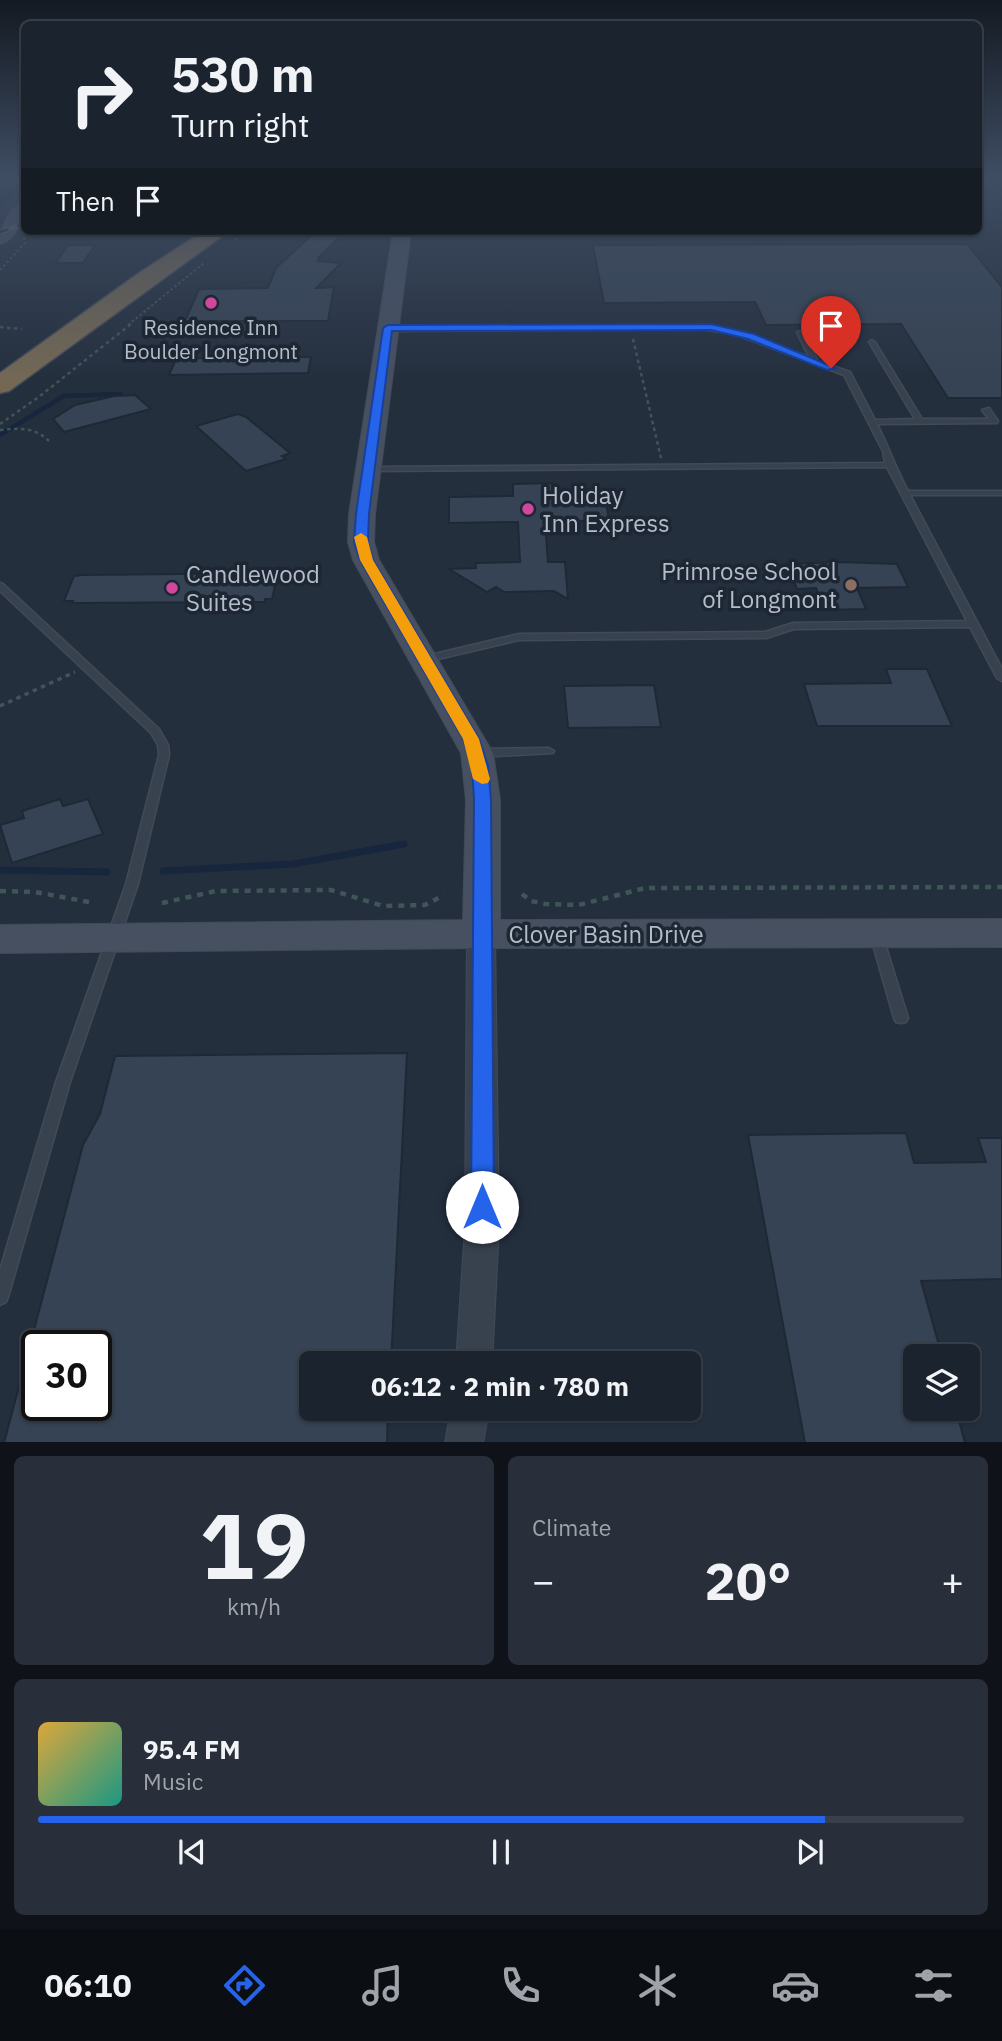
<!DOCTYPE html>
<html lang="en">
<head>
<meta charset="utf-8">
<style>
	:root { --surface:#1b232e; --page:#282f3a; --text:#f1f3f6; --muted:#a0a4aa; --line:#39404a; --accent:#2563eb }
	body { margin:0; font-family:"IBM Plex Sans",sans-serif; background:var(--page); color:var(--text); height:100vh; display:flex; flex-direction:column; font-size:26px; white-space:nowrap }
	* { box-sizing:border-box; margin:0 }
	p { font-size:23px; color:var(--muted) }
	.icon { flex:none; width:38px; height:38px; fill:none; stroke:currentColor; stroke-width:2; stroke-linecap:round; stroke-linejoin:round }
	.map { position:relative; height:1442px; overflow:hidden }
	.panel { display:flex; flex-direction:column; gap:14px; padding:14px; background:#0f1319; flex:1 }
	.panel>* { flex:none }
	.guide { position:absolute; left:21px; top:21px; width:961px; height:214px; border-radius:10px; box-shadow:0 2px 5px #0004,0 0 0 2px var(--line); background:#1b232e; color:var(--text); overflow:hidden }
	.buttons { position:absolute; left:903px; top:1344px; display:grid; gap:14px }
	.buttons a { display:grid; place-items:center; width:77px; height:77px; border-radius:10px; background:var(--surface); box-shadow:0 2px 5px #0004,0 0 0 2px var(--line); font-size:35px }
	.speed { position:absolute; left:21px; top:1330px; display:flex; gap:14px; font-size:35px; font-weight:700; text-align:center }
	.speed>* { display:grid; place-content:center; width:91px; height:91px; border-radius:50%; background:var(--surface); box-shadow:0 2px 5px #0004,0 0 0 2px var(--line); line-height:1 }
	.speed .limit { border:4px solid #111; border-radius:10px; background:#fff; color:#111 }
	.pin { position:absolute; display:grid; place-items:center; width:60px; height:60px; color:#fff; margin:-72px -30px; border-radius:50% 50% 50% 0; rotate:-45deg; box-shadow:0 0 7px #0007 }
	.pin .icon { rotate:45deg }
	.me { position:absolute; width:77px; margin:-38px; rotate:0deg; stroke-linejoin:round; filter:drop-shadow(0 0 5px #0008) }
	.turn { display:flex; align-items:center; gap:24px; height:147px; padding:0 35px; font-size:32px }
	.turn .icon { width:91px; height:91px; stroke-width:2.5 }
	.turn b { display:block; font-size:49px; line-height:60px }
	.then { display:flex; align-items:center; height:66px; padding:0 35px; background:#0003; gap:14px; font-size:26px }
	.big { font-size:52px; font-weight:700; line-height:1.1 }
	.panel .card { flex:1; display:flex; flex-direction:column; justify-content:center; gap:10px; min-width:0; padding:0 24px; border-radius:10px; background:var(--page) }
	.panel .dial { align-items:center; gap:0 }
	.dial b { font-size:91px; line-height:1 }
	.song { display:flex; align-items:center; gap:21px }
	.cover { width:84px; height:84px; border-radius:10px; background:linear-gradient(135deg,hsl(40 70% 55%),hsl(170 70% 35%)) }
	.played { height:7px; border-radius:4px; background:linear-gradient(90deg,var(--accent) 85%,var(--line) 85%) }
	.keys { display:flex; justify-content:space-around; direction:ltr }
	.heat { display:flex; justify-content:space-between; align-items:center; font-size:38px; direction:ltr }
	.panel .tiles { flex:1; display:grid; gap:14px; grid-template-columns:1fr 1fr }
	.card:last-child { grid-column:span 2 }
	.trip { position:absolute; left:299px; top:1351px; width:402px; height:70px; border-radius:10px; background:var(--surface); box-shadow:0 2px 5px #0004,0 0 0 2px var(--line); font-weight:700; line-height:70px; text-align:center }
	.menu { display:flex; height:112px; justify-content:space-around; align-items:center; background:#0b0e12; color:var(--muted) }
	.menu .icon { width:49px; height:49px }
	.menu .on { color:var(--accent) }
	.menu b { font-size:32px; color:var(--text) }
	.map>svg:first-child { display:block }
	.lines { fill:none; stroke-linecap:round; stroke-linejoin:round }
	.stream-far2 { stroke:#17263c; stroke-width:3.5 }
	.stream-far1 { stroke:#17263c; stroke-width:4.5 }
	.stream { stroke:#17263c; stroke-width:7 }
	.building { fill:#364354; stroke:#1f2835; stroke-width:2; fill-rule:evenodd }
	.lane-casing { stroke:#414a57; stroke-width:3 }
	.street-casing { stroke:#414a57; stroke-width:2 }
	.secondary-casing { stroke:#414a57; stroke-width:2 }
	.highway-casing { stroke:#434c59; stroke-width:3 }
	.path-far3 { stroke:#3f5557; stroke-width:2; stroke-dasharray:2.5 2.5; stroke-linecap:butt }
	.path-far2 { stroke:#3f5557; stroke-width:2.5; stroke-dasharray:3.5 3.5; stroke-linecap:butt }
	.path-far1 { stroke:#3f5557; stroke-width:3.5; stroke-dasharray:4.5 4.5; stroke-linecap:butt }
	.path { stroke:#3f5557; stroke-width:4.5; stroke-dasharray:6 6; stroke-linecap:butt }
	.lane { fill:#38414e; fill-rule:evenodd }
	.street { fill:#38414e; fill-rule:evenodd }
	.secondary { fill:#465061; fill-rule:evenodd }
	.highway { fill:#746855; fill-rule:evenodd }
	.rail-casing { stroke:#5a6575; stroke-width:4.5 }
	.rail { stroke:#1d2633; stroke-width:2.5; stroke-dasharray:9; stroke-linecap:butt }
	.route { fill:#2563eb; stroke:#184099; stroke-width:2 }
	.slow { fill:#f59e0b }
	.hotel-dot { fill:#d1479c; stroke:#1d2633; stroke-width:2.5 }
	.education-dot { fill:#8d6e63; stroke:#1d2633; stroke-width:2.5 }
	.labels { text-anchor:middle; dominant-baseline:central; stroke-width:7; stroke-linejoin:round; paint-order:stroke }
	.far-poi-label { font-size:21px; fill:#b4bcc9; stroke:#1d2633 }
	.poi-label { font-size:24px; fill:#b4bcc9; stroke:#1d2633; text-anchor:start }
	.street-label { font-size:24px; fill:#b4bcc9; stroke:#1d2633 }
</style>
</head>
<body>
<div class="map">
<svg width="1002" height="1443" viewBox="0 0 1002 1443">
	<rect width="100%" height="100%" fill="#242f3e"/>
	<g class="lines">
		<!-- stream-far2 -->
		<g class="stream-far2">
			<polyline points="0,206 14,190"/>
			<polyline points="36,233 42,231"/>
		</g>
		<!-- stream-far1 -->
		<polyline class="stream-far1" points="0,435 64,396 121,394"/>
		<!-- stream -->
		<g class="stream">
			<polyline points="0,870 107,872"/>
			<polyline points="163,871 293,864 404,844"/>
		</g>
	</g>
	<!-- building -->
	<g class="building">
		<polygon points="316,231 346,231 318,258 320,259 318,261 341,263 316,288 334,287 328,321 185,321 199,289 268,288 276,268"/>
		<polygon points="967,244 1002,287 1002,398 948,398 901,324 766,325 755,302 604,303 593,245"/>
		<polygon points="68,245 95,245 83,263 56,263"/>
		<polygon points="255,356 311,357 308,373 169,375 176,359"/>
		<polygon points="135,395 151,409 64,432 53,419 75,405 114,396"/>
		<polygon points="238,414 246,417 290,453 282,456 286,459 246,471 196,426"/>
		<polygon points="552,483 553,496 605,495 609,520 545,522 548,562 565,562 568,599 554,591 504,592 496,587 487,592 449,569 476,568 476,563 520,562 518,522 449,523 449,497 513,496 513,484"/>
		<polygon points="839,562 897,564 908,587 857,588 866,609 824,610 816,588 797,589 787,564"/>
		<polygon points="270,573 270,577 277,577 272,599 265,599 265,602 72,603 73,601 64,601 74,576 82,575"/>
		<polygon points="886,669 927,669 952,726 817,726 804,684 891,683"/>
		<polygon points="654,685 661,727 568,728 564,686"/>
		<polygon points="60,799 63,806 88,799 103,834 12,863 0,825 24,818 22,811"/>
		<path d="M407,1053L391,1363H312V1409H388L387,1443H4L83,1145L100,1114L115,1056ZM37,1346H96V1405H37Z"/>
		<polygon points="906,1133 914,1163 986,1162 978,1138 1002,1138 1002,1279 921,1281 942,1356 915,1356 915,1409 956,1409 965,1443 805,1443 748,1135"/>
	</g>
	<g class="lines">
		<defs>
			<g id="lane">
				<path d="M701,325L737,331L809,357L797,332L802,331L818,361L850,372L875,420L915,419L869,342L872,340L875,342L922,419H989L982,410L989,408L998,421L997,423L877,424C888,446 896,469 908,491H1002V495H910L1002,669V681L997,678L970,627L794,629L766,638L519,640L425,662L422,661L420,659L422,657L519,634L765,632L793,623L967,621L887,467L368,471L364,469L368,467L885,463L883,451L844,375L734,334L701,329L388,331L385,329L388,327Z"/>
				<polygon points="0,583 3,584 159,729 168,745 169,755 138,884 70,1082 8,1297 6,1302 0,1305 0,1270 56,1082 126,884 159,755 158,745 151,733 0,591"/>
				<polygon points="549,748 554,751 553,753 479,757 474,753 479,749"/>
				<polygon points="876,929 880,931 882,934 908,1018 906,1022 901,1023 896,1022 894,1018 870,934 872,931"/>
			</g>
			<g id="street">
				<polygon points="481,924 491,927 495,934 499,1228 492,1363 456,1363 465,1228 467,934 471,927"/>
				<polygon points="451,1409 489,1409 483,1443 445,1443"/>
			</g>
			<g id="secondary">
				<rect x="0" y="177" width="24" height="8"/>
				<path d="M24,203C25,217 16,240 0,244C0,228 7,208 24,203Z"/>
				<polygon points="393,231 411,231 375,514 374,542 379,560 493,753 500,800 500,920 1002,919 1002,947 481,948 0,953 0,925 463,920 466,800 461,753 353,560 348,542 349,514"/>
			</g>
			<polygon id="highway" points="204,231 229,231 9,391 0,393 0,373 139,273"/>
		</defs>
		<!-- lane casing -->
		<use href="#lane" class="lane-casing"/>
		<!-- street casing -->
		<use href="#street" class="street-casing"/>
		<!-- secondary casing -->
		<use href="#secondary" class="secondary-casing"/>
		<!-- highway casing -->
		<use href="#highway" class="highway-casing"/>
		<!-- path-far3 -->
		<g class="path-far3">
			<polyline points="235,240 247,231"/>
			<polyline points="0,270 25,243 24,237"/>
			<polyline points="128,325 204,263"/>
		</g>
		<!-- path-far2 -->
		<g class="path-far2">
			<polyline points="0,327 22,329"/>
			<polyline points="633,339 661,458"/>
			<polyline points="0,424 40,396 131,324"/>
			<path d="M0,430C19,428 35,427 49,441"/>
		</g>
		<!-- path-far1 -->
		<polyline class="path-far1" points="0,706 75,672"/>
		<!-- path -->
		<g class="path">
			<polyline points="0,891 35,892 94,903"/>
			<polyline points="522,894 531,901 545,904 579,905 645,888 1002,887"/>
			<polyline points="162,903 216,891 331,890 383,906 425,905 444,895"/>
		</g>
		<!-- lane -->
		<use href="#lane" class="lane"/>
		<!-- street -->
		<use href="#street" class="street"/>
		<!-- secondary -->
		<use href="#secondary" class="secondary"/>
		<!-- highway -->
		<use href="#highway" class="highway"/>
		<defs>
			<polyline id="rail" points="0,232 24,224"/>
		</defs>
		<!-- rail casing -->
		<use href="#rail" class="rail-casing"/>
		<!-- rail -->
		<use href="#rail" class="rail"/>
	</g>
	<!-- sky -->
	<linearGradient id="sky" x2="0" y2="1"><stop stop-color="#141a22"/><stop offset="0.47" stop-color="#3f4d63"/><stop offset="1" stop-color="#3f4d63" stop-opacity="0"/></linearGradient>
	<rect width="1002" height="379" fill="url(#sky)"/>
	<!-- route -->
	<polygon class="route" points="711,324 754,334 836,368 827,370 748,339 711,330 392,331 369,514 368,542 373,560 479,739 488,766 491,800 494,1207 490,1215 482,1218 474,1215 471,1207 474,800 472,766 463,739 360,560 354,542 356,514 383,328 388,325"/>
	<!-- slow -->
	<polygon class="slow" points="361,533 367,537 373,560 479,739 490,779 488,783 482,784 473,779 463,739 360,560 354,537"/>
	<!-- markers -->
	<g class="hotel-dot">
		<circle cx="211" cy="303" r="7"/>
		<circle cx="528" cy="509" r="7"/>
		<circle cx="172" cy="588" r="7"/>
	</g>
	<circle class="education-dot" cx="851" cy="585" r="7"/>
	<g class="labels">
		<!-- far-poi labels -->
		<g class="far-poi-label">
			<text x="211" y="327">Residence Inn<tspan x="211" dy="24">Boulder Longmont</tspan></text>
		</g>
		<!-- poi labels -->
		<g class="poi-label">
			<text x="542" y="495">Holiday<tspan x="542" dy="28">Inn Express</tspan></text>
			<text x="837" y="571" text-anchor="end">Primrose School<tspan x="837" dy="28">of Longmont</tspan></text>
			<text x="186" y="574">Candlewood<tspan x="186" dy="28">Suites</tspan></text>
		</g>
		<!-- street labels -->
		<g class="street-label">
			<text x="606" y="934">Clover Basin Drive</text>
		</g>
	</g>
</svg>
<div class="buttons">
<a><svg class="icon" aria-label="layers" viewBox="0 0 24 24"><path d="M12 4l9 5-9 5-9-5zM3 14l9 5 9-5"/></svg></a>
</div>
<div class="speed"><div class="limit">30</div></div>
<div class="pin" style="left:831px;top:368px;background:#d93025"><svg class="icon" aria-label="arrive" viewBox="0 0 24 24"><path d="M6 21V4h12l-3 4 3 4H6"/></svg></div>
<svg class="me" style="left:482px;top:1207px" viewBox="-20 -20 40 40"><circle r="19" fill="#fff"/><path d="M0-13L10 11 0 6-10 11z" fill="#2563eb"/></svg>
<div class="trip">06:12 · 2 min · 780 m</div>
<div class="guide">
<div class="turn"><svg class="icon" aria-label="right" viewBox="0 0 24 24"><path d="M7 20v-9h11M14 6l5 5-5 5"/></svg><div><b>530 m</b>Turn right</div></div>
<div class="then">Then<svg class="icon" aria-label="arrive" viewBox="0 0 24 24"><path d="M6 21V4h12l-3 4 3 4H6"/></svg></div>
</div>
</div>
<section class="panel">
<div class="tiles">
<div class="card dial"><b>19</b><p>km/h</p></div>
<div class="card"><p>Climate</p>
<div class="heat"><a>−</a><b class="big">20°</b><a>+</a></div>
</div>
<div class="card">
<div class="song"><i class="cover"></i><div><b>95.4 FM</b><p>Music</p></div></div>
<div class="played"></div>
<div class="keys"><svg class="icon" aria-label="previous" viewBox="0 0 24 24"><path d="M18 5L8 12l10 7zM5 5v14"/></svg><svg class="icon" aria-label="pause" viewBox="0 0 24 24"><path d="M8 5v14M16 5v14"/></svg><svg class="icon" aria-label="next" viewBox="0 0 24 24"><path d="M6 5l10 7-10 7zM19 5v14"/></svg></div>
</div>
</div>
</section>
<nav class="menu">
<b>06:10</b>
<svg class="icon on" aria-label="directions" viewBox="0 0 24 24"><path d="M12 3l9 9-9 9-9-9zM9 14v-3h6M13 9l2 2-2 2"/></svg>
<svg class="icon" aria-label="music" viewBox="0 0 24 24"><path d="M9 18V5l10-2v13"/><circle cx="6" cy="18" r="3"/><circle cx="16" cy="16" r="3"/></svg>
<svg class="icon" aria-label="phone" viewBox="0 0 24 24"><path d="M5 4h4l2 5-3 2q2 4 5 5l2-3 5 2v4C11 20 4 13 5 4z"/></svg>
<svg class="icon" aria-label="climate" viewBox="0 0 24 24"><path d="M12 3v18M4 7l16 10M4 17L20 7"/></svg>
<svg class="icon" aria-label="car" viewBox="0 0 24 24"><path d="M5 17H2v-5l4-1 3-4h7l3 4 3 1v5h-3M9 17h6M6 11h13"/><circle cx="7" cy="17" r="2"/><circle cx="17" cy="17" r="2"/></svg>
<svg class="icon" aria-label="filters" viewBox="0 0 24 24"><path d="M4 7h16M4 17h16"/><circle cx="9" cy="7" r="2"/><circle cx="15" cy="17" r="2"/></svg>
</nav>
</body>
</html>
